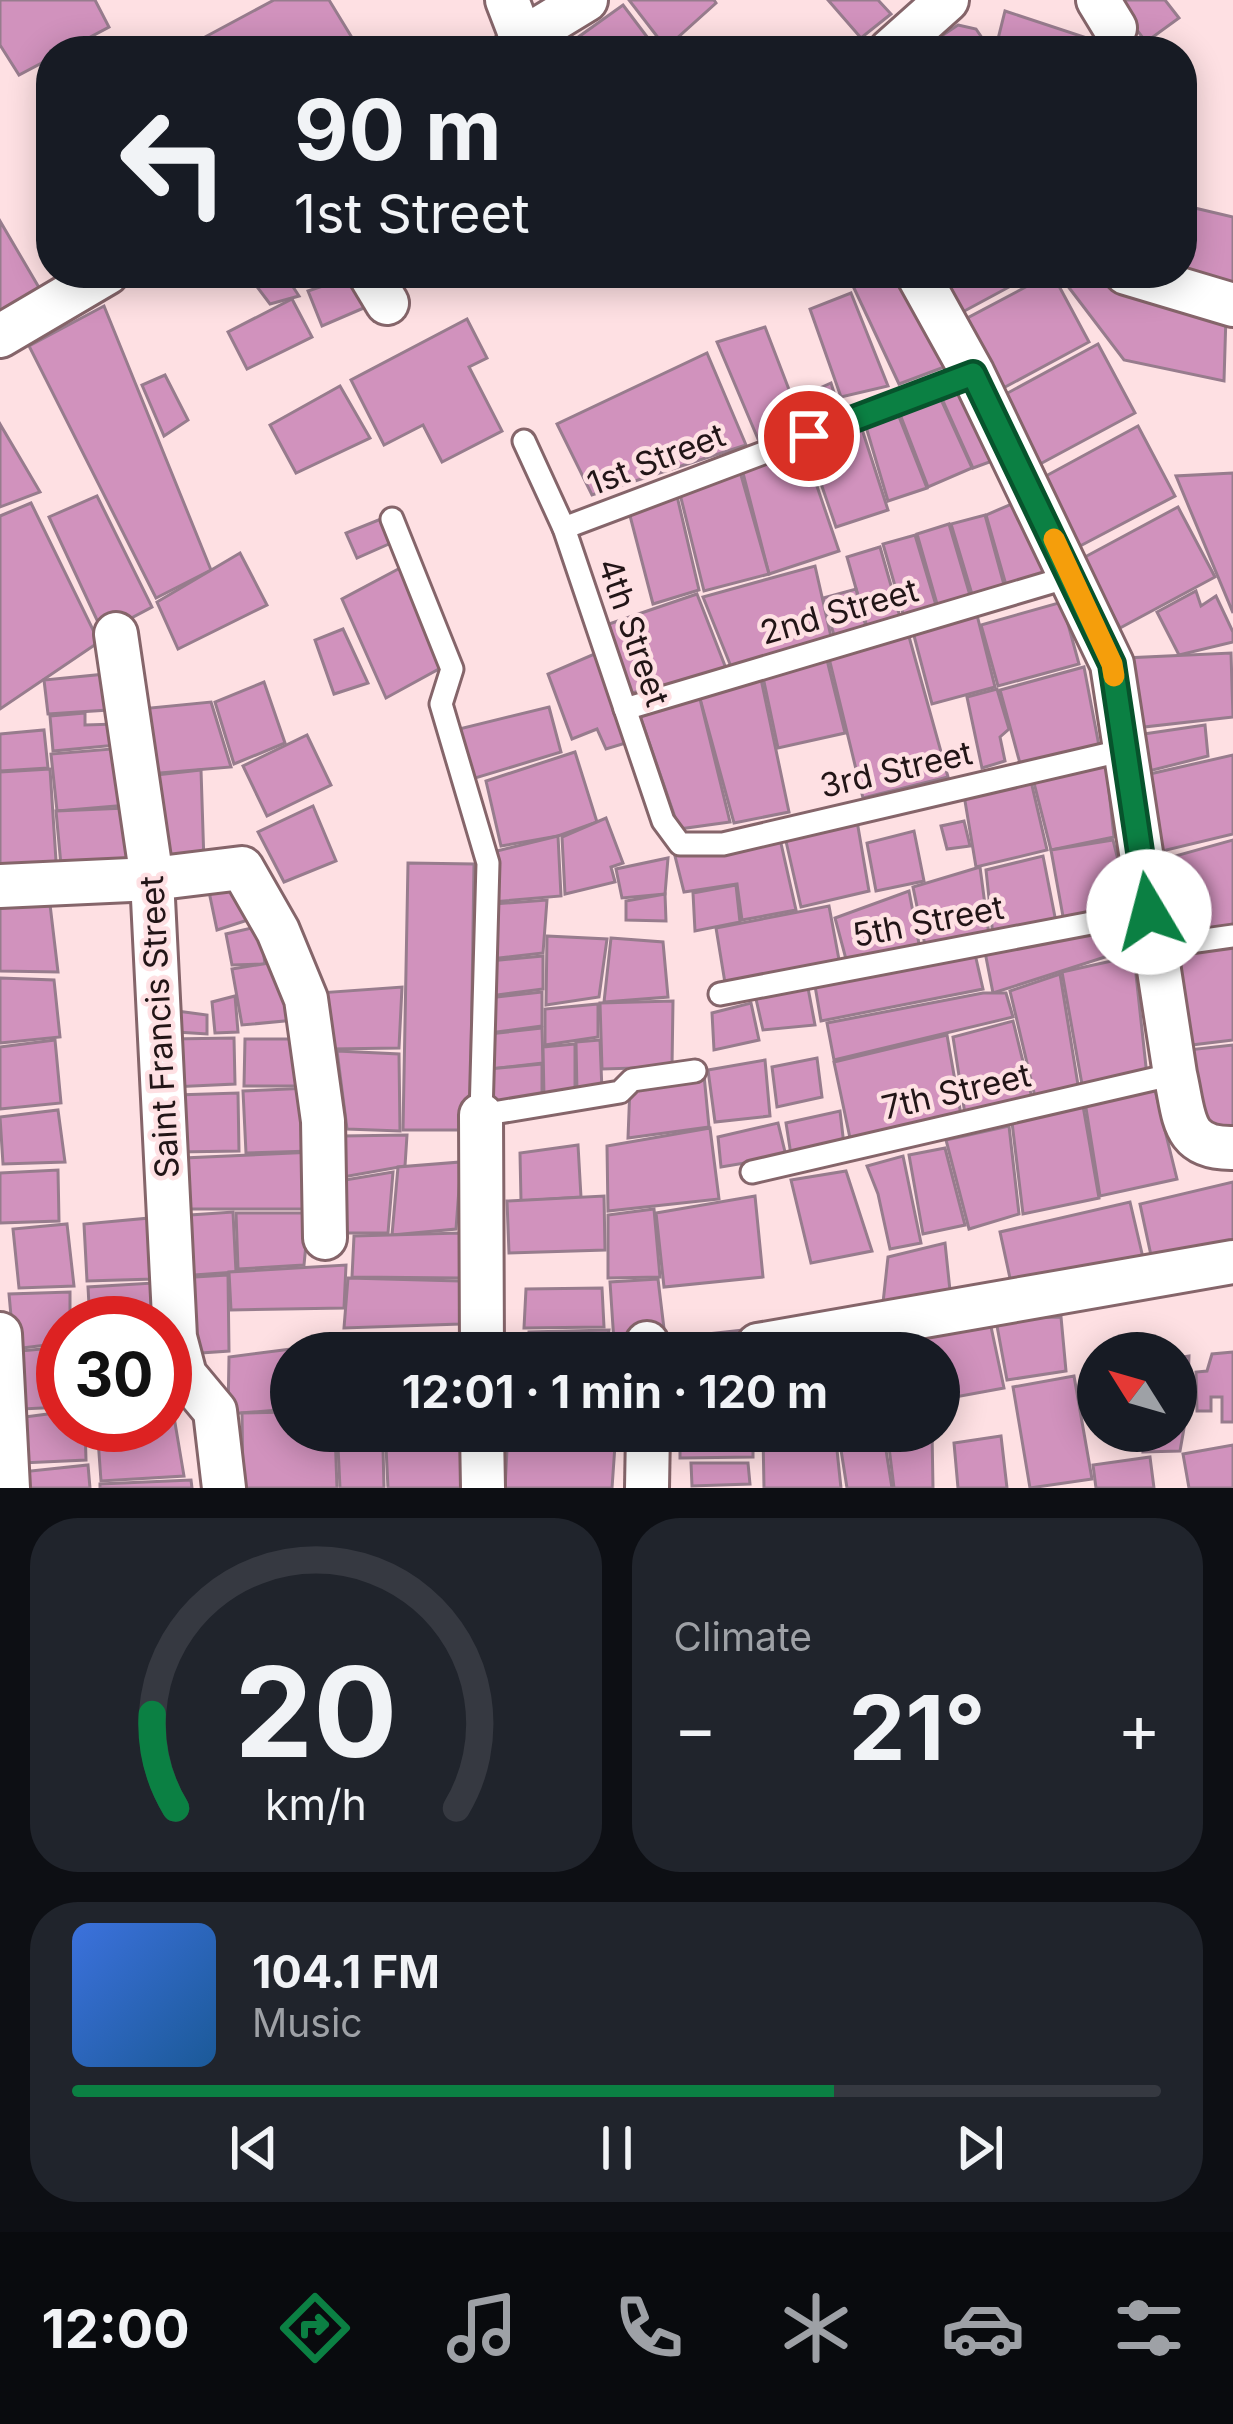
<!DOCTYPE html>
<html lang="en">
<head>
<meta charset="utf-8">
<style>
	:root { --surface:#171b24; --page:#20242c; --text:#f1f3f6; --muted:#9ea1a6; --line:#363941; --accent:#0b8043 }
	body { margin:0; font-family:Inter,sans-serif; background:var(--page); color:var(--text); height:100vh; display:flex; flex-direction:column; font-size:45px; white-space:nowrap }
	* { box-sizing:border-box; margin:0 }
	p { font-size:39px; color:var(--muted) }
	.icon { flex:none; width:66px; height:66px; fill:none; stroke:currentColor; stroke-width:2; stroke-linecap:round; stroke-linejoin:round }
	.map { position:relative; height:1488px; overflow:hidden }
	.side { display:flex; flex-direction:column; gap:30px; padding:30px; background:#0d0f14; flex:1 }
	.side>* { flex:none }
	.hud { position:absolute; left:36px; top:36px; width:1161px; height:252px; border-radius:48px; box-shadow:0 6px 30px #0003; background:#171b24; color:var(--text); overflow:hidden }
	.needle { width:78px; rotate:307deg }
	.fabs { position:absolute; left:1077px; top:1332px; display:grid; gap:24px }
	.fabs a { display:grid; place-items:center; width:120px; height:120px; border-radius:50%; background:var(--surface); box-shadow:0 6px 30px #0003; font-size:60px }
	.speed { position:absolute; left:36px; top:1296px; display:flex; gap:24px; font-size:60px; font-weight:700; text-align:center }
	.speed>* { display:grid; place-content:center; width:156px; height:156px; border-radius:50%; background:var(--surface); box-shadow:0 6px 30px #0003; line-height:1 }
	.speed .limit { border:18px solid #d22; background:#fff; color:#111 }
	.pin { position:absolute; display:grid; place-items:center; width:102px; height:102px; color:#fff; margin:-51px; border:6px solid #fff; border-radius:50%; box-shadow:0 3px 12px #0007 }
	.me { position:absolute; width:132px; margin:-66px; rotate:352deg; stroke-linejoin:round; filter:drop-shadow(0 0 9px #0008) }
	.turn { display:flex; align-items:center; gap:42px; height:252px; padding:0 60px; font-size:54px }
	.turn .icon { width:156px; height:156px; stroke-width:2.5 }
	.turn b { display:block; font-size:84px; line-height:102px }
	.big { font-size:90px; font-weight:700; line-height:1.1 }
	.side .card { flex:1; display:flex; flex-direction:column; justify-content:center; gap:18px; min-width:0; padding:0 42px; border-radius:48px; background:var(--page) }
	.side .dial { align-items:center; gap:0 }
	.dial svg { height:312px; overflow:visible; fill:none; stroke:var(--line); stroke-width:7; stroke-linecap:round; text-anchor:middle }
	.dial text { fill:var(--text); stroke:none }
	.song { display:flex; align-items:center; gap:36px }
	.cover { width:144px; height:144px; border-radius:18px; background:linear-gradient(135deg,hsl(220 70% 55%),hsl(210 70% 35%)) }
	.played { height:12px; border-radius:6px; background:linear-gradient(90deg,var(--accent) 70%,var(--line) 70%) }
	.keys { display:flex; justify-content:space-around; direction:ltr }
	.heat { display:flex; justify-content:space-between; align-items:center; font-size:66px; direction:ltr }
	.side .tiles { flex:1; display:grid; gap:30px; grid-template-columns:1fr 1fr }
	.card:last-child { grid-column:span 2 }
	.trip { position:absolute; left:270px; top:1332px; width:690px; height:120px; border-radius:60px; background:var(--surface); box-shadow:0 6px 30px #0003; font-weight:700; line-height:120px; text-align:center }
	.menu { display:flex; height:192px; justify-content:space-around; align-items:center; background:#090b0e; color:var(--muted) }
	.menu .icon { width:84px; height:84px }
	.menu .current { color:var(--accent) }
	.menu b { font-size:54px; color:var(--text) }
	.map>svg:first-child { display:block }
	.building { fill:#d192bd; stroke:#977c8d; stroke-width:3 }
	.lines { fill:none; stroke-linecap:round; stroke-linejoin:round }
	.lane-casing { stroke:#85656a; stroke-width:27 }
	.street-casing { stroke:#85656a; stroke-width:48 }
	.lane { stroke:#fff; stroke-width:21 }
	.street { stroke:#fff; stroke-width:42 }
	.route-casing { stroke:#07532c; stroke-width:30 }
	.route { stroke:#0b8043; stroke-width:21 }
	.slow { stroke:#f59e0b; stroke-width:21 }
	.labels { text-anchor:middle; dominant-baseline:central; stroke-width:9; stroke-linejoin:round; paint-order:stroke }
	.street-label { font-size:33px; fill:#221517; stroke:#fee0e3 }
</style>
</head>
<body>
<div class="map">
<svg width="1233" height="1488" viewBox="0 0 1233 1488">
	<rect width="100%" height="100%" fill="#fee0e3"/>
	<!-- building -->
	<g class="building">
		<polygon points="0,0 95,0 109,27 64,51 51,51 51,58 19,75 0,45"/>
		<polygon points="274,0 329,0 354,41 337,51 179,51"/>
		<polygon points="629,0 714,0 716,3 666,48"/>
		<polygon points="828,0 878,0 891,14 861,38"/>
		<polygon points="1114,0 1165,0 1179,18 1146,42"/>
		<polygon points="623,5 657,50 575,51 570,43"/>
		<polygon points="1005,11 1087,38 1086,51 995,51"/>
		<polygon points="958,25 976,29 991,51 919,51"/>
		<polygon points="1182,205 1233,217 1233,291 1182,273"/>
		<polygon points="0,221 41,291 1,314 0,312"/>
		<polygon points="266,273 284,273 299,296 270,304 252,280"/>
		<polygon points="361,273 380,301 322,326 308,291"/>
		<polygon points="888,273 904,273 955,363 899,384 853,286"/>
		<polygon points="935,273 1035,273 957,315"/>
		<polygon points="1052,273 1089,342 994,393 958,323"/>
		<polygon points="1069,273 1226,315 1224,381 1124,360 1067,285"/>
		<polygon points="851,293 888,386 841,397 810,309"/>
		<polygon points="292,299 312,337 247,369 228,332"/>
		<polygon points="104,306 211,570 156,598 29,346"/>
		<polygon points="467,319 487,358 469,367 502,431 442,462 423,425 384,445 351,380"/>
		<polygon points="765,327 793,400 831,383 837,402 758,439 717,342"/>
		<polygon points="1098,344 1135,413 1040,464 1004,395"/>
		<polygon points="707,353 746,445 592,495 557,424"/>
		<polygon points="165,375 188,420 164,436 142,385"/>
		<polygon points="972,379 1006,456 973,468 939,392"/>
		<polygon points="340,386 370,438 296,473 270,425"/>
		<polygon points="938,393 972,468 928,487 898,409"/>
		<polygon points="896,409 927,488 888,501 864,420"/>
		<polygon points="860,423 888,510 836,527 807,443"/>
		<polygon points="0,424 40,492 0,507"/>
		<polygon points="1138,426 1175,496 1080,546 1044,477"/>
		<polygon points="803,445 839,551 769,574 742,469"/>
		<polygon points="739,468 769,574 704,591 680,494"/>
		<polygon points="1233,473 1233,613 1176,476"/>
		<polygon points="97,496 152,607 103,633 49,517"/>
		<polygon points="677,496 699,590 653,604 629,512"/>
		<polygon points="1028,497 1066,574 1008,592 986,515"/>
		<polygon points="31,503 99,642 0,709 0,516"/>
		<polygon points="1178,507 1215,577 1120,628 1083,558"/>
		<polygon points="985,515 1006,592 974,601 951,524"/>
		<polygon points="381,519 391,543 357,558 346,533"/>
		<polygon points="949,524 972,602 939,611 917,534"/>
		<polygon points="915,535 938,612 905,621 883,544"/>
		<polygon points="880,547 902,624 869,634 847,557"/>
		<polygon points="240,553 267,605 178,649 157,602"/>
		<polygon points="815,566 832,641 732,669 703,597"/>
		<polygon points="402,567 446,665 386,698 342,599"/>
		<polygon points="856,589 868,634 836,642 823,598"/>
		<polygon points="1196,591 1201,606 1216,596 1233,632 1233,642 1179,655 1157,612"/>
		<polygon points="697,594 727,671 627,694 609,624"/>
		<polygon points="1062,602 1079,664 998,686 981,625"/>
		<polygon points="977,615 995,687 932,704 913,632"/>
		<polygon points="343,629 368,683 334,694 315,640"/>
		<polygon points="908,633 948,777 863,798 829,658"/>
		<polygon points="599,652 629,742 606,749 597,729 572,739 548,674"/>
		<polygon points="1231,653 1233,717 1135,728 1125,658"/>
		<polygon points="826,656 845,733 778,748 763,677"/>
		<polygon points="1084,667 1100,751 1021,767 1000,690"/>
		<polygon points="106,674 108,710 48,714 44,680"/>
		<polygon points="761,679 789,812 734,823 699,695"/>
		<polygon points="264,682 285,743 234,764 215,702"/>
		<polygon points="997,689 1009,729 1000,737 1005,761 982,768 967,697"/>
		<polygon points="699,695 730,822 679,829 639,713"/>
		<polygon points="211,702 231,767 148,774 140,709"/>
		<polygon points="549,707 561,752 472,779 455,730"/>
		<polygon points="85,713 85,725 116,724 117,745 53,751 50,716"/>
		<polygon points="1205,725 1208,756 1145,772 1137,735"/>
		<polygon points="44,730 48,768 0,771 0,734"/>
		<polygon points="307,735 331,785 267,816 243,766"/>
		<polygon points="123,748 128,805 57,811 51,754"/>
		<polygon points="575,752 597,822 558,836 501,846 486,781"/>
		<polygon points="1233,755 1233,834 1150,854 1141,776"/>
		<polygon points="1106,763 1114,837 1051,850 1033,779"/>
		<polygon points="50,769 57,876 0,879 0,772"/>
		<polygon points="201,770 204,863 153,865 147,776"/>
		<polygon points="1030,777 1047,850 976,867 964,795"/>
		<polygon points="313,806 336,861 284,882 258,832"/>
		<polygon points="127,808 135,869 62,876 56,811"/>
		<polygon points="606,818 623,863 611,867 615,882 565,894 562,837"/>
		<polygon points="857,821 869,891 801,907 785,837"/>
		<polygon points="964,821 970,846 947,849 941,826"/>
		<polygon points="914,831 924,881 876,891 867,843"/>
		<polygon points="558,836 561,896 492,902 489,853"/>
		<polygon points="780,839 796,910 742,920 737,884 684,892 673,848"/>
		<polygon points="1113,840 1130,908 1064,922 1051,850"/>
		<polygon points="1233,840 1233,929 1162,938 1150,863"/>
		<polygon points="1043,856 1056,922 993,936 986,870"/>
		<polygon points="668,858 665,894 622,898 616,869"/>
		<polygon points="408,863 474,864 470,1130 403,1130"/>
		<polygon points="980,867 989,935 925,945 913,887"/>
		<polygon points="244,879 254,918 217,930 207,882"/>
		<polygon points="736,885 740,922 695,931 693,893"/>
		<polygon points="909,891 919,944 847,963 835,918"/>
		<polygon points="665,894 666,921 626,920 626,901"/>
		<polygon points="0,896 49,896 58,972 0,971"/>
		<polygon points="547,900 543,953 490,959 493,904"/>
		<polygon points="829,906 840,965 726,989 716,928"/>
		<polygon points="1126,922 1130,949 993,993 985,952"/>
		<polygon points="260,926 265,964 232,965 226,934"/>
		<polygon points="547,936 607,939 599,997 546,1005"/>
		<polygon points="611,938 663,942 668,997 604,1002"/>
		<polygon points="1233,941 1233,1040 1175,1047 1163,952"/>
		<polygon points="975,954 983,989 821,1021 814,980"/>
		<polygon points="543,956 543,989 490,996 490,961"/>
		<polygon points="1134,956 1147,1076 1083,1090 1062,972"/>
		<polygon points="287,960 306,1019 242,1025 232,969"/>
		<polygon points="1060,974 1079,1091 1036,1101 1010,991"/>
		<polygon points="0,978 54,980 60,1037 0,1043"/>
		<polygon points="402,987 399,1048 330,1049 318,993"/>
		<polygon points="808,988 815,1025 763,1030 756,999"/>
		<polygon points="542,992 542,1026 489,1033 488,998"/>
		<polygon points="983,993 1006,993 1013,1017 834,1060 827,1023"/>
		<polygon points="235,996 238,1032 215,1033 212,1002"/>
		<polygon points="673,1001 672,1067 602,1069 600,1003"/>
		<polygon points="751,1003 759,1040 714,1050 712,1013"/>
		<polygon points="598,1004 598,1037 545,1045 545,1009"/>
		<polygon points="177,1011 207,1015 207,1034 177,1032"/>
		<polygon points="1013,1021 1033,1102 965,1114 953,1037"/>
		<polygon points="542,1028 543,1063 490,1069 489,1034"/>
		<polygon points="947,1035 961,1115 850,1138 834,1062"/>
		<polygon points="234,1038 235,1084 172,1087 171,1039"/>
		<polygon points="245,1039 305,1039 304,1086 244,1086"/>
		<polygon points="55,1040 61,1103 0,1109 0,1047"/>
		<polygon points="600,1040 602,1091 577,1094 576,1042"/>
		<polygon points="575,1044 575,1092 544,1097 543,1047"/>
		<polygon points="1233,1045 1233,1133 1194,1131 1179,1051"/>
		<polygon points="337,1051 399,1054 400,1131 347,1129"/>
		<polygon points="817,1058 822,1097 777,1107 772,1067"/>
		<polygon points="765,1060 770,1116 715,1122 708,1070"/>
		<polygon points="542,1064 542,1098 488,1104 489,1069"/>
		<polygon points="704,1075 709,1127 628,1138 630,1086"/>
		<polygon points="1154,1086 1177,1179 1100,1196 1085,1102"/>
		<polygon points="310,1088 312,1151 246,1153 243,1091"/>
		<polygon points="238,1093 239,1151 177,1152 176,1095"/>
		<polygon points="1082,1100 1099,1198 1023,1214 1011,1114"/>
		<polygon points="58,1110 65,1162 3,1164 0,1117"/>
		<polygon points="840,1111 844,1145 791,1155 786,1123"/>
		<polygon points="778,1123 786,1156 721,1167 718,1137"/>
		<polygon points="1009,1126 1019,1214 969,1229 946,1140"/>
		<polygon points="710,1128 719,1199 608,1211 607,1146"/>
		<polygon points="407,1135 405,1166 343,1177 342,1136"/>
		<polygon points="578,1145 581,1197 521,1201 520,1153"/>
		<polygon points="945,1148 965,1225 923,1234 909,1155"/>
		<polygon points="315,1152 318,1209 184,1209 184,1158"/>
		<polygon points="903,1156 921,1243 890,1249 878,1194 867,1166"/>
		<polygon points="461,1162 456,1229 392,1235 398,1167"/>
		<polygon points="58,1170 59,1221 0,1223 0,1173"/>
		<polygon points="846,1171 872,1251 811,1263 791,1180"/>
		<polygon points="393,1172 388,1233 339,1233 339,1181"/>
		<polygon points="1233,1182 1233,1242 1152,1260 1140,1204"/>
		<polygon points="604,1196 605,1250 509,1253 507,1201"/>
		<polygon points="755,1196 763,1277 664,1287 656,1213"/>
		<polygon points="1130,1202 1144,1262 1013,1292 1000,1232"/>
		<polygon points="654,1209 660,1277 608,1278 608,1215"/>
		<polygon points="233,1212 236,1272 180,1276 176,1216"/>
		<polygon points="236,1213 309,1213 304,1265 238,1269"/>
		<polygon points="150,1218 154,1279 87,1281 84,1224"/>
		<polygon points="67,1224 74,1286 19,1288 13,1229"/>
		<polygon points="460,1233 462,1278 352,1277 354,1236"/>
		<polygon points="945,1243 951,1300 882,1312 888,1257"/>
		<polygon points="346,1265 344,1308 231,1310 229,1272"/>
		<polygon points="228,1275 229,1351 187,1354 178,1278"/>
		<polygon points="348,1278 460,1281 460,1324 344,1328"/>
		<polygon points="658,1279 665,1337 614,1342 610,1282"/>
		<polygon points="153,1283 154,1323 90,1323 88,1287"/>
		<polygon points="602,1288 604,1327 524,1328 526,1289"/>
		<polygon points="70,1292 70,1323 63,1323 63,1343 14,1349 9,1294"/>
		<polygon points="1061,1317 1066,1371 1007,1380 997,1326 1011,1318"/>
		<polygon points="990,1322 1004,1388 939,1400 939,1353 921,1353 917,1337"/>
		<polygon points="753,1329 753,1353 669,1353 670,1338"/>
		<polygon points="609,1330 606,1349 529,1347 529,1332"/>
		<polygon points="354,1341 355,1353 291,1353 291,1409 228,1414 229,1357"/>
		<polygon points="63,1347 63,1407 22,1409 20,1351"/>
		<polygon points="1233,1352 1233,1422 1222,1422 1222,1397 1211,1397 1211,1411 1197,1411 1196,1372 1207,1371 1212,1354"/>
		<polygon points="1189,1356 1187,1411 1180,1451 1143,1452 1145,1431 1176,1431 1176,1358"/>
		<polygon points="1074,1376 1092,1479 1030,1488 1013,1387"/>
		<polygon points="172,1405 184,1476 101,1481 97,1425 165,1425 165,1406"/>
		<polygon points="63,1412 63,1425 85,1425 86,1460 22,1463 17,1418"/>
		<polygon points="291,1412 291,1431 335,1431 337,1488 243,1488 242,1413"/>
		<polygon points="345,1431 463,1431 467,1488 388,1488 386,1447 345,1447"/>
		<polygon points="508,1431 616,1431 612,1488 505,1488"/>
		<polygon points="680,1431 753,1431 753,1457 680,1458"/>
		<polygon points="784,1431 835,1431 841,1488 764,1488 763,1434"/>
		<polygon points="838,1431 883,1431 892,1488 847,1488"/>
		<polygon points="887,1431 932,1431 933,1488 894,1488"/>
		<polygon points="1001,1436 1007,1488 958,1488 954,1443"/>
		<polygon points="1233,1445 1233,1488 1189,1488 1183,1454"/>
		<polygon points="338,1447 383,1448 384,1488 340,1488"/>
		<polygon points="1150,1457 1154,1488 1096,1488 1093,1465"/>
		<polygon points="691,1463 748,1463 750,1484 692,1486"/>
		<polygon points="88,1465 90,1488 23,1488 21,1472"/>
		<polygon points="191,1480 192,1488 100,1488 100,1484"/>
	</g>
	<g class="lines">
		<defs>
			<g id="lane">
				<polyline points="524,441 564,528 663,821 680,844 723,844 1125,750"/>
				<polyline points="392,519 452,669 441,704 488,863 481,1115 620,1092 632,1080 695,1071"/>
				<polyline points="564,528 973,374"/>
				<polyline points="625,709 1072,576"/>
				<polyline points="1155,947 1233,936"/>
				<polyline points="720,994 1149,912"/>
				<polyline points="752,1172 1175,1074"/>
			</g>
			<g id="street">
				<polyline points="507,0 522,39"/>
				<polyline points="1098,0 1115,28"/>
				<polyline points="513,51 522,39 586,0"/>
				<polyline points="890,51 947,0"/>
				<polyline points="369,273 387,303"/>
				<path d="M917,273L973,374L1112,664L1175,1074C1185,1116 1180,1149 1233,1148"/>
				<polyline points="1126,273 1233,305"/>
				<polyline points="0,336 107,273"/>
				<polyline points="116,634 152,879 175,1337 185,1375 215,1411 224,1488"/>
				<polyline points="0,886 152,879 242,868 278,931 306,999 323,1121 325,1238"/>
				<polyline points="481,1115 482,1353"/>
				<polyline points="0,1334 8,1488"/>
				<polyline points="647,1343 647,1353"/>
				<polyline points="758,1345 1233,1262"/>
				<polyline points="482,1431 483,1488"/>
				<polyline points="647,1488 648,1431"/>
			</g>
		</defs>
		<!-- lane casing -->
		<use href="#lane" class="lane-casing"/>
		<!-- street casing -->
		<use href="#street" class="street-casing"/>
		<!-- lane -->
		<use href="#lane" class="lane"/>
		<!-- street -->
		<use href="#street" class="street"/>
	</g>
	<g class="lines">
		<defs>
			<polyline id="route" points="809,436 973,374 1112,664 1149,912"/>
		</defs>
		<!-- route casing -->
		<use href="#route" class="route-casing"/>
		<!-- route -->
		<use href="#route" class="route"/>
		<!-- slow -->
		<polyline class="slow" points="1054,539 1112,664 1114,676"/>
	</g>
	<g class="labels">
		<!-- street labels -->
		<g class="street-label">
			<text transform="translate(656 459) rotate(-21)">1st Street</text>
			<text transform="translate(839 611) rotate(-16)">2nd Street</text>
			<text transform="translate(634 632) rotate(71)">4th Street</text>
			<text transform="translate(896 769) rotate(-13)">3rd Street</text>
			<text transform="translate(928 921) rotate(-11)">5th Street</text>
			<text transform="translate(159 1027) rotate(-93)">Saint Francis Street</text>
			<text transform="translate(956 1091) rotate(-13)">7th Street</text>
		</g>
	</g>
</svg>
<div class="fabs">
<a><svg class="needle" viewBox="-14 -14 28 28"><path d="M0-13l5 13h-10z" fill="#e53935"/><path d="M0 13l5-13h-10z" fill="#9ea1a6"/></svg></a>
</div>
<div class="speed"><div class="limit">30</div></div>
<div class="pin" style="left:809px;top:436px;background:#d93025"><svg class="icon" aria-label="arrive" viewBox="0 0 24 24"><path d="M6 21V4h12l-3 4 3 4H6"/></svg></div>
<svg class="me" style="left:1149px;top:912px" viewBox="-20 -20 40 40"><circle r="19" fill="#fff"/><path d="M0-13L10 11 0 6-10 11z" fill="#0b8043"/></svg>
<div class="trip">12:01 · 1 min · 120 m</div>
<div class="hud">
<div class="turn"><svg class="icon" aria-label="left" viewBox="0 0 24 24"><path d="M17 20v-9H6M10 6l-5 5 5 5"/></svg><div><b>90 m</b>1st Street</div></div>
</div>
</div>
<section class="side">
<div class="tiles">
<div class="card dial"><svg viewBox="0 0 100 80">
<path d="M14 69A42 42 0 1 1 86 69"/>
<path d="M14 69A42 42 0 0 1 8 45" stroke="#0b8043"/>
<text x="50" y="56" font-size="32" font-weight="700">20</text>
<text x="50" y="72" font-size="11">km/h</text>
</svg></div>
<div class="card"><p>Climate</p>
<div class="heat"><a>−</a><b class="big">21°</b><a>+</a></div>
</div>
<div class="card">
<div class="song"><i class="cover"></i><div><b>104.1 FM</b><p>Music</p></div></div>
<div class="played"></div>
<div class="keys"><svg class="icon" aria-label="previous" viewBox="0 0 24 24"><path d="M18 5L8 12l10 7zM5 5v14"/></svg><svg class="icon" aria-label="pause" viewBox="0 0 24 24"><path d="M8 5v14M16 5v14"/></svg><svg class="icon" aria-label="next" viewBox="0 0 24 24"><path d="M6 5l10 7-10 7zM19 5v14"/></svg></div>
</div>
</div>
</section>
<nav class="menu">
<b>12:00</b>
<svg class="icon current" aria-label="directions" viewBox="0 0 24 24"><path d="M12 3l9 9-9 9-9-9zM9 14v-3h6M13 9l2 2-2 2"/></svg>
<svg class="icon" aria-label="music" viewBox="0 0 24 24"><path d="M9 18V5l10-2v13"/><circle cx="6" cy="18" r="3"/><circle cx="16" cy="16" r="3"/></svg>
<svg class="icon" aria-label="phone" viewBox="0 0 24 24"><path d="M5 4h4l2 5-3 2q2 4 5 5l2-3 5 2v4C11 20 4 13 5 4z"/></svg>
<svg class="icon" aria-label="climate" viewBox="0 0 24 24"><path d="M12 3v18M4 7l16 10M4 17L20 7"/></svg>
<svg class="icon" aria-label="car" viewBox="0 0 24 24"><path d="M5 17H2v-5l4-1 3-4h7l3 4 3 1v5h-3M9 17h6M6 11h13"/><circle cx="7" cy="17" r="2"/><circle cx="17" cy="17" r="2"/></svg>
<svg class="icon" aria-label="filters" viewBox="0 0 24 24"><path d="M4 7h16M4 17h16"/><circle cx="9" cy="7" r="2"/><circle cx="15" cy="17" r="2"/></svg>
</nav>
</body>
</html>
